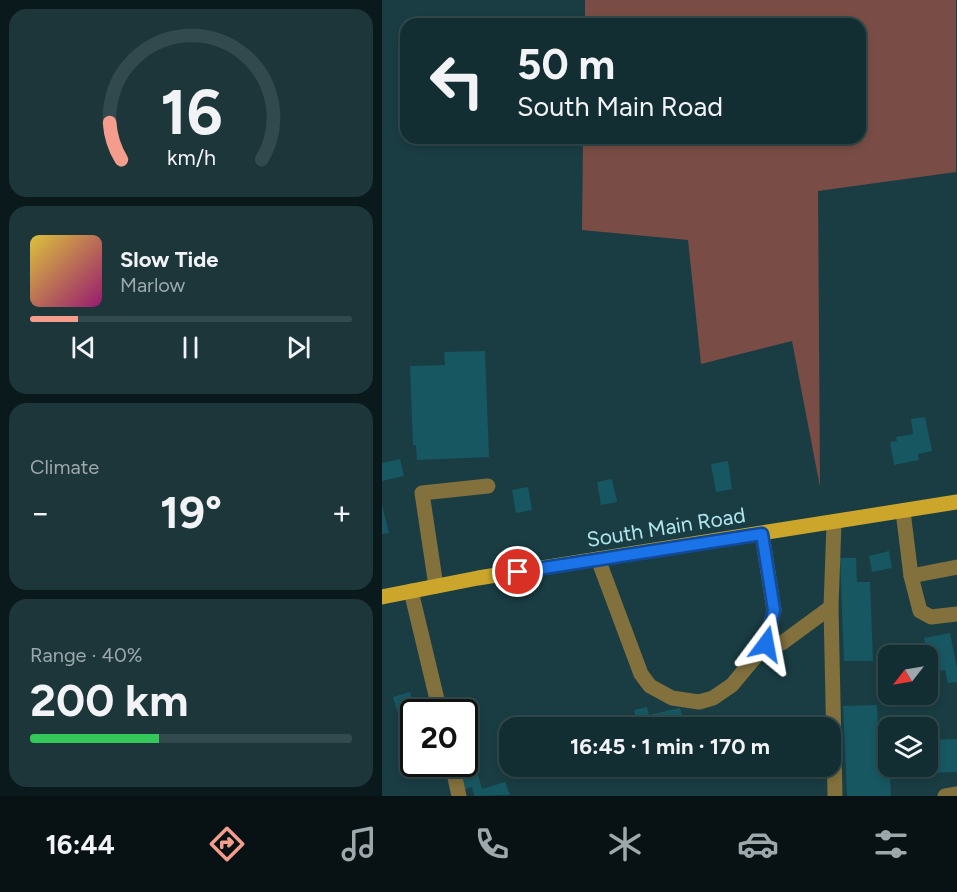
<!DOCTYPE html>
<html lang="en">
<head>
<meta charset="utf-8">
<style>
	:root { --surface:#132e32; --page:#1c363a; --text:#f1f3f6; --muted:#9da8ac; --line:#324a4d; --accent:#f49d8d }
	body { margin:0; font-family:Figtree,sans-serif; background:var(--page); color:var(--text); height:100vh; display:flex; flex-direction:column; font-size:22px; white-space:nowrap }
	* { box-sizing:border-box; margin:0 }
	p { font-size:20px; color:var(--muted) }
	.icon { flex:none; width:33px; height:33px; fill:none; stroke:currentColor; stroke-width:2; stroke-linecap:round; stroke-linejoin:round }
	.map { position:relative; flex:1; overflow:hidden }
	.details { display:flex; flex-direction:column; gap:9px; padding:9px; background:#0a191c; width:382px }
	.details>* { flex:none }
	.guide { position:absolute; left:18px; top:18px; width:466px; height:126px; border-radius:18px; box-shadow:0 3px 9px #0003,0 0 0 2px var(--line); background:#132e32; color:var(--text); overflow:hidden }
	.needle { width:39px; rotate:239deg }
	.tools { position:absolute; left:496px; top:645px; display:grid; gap:12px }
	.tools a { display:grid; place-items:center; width:60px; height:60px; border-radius:12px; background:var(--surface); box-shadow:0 3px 9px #0003,0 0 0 2px var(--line); font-size:30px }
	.speed { position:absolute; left:18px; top:699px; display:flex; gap:12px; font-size:30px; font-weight:700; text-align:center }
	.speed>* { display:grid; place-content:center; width:78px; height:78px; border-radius:50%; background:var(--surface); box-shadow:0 3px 9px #0003,0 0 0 2px var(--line); line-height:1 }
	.speed .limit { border:3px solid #111; border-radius:9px; background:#fff; color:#111 }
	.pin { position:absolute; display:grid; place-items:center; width:51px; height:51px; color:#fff; margin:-26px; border:3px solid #fff; border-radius:50%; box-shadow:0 2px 6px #0007 }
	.me { position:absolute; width:66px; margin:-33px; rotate:13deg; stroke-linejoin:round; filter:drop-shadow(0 0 4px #0008) }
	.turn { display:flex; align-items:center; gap:21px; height:126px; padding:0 18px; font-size:27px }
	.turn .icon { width:78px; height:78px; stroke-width:2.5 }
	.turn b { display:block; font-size:42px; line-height:51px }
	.big { font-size:45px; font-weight:700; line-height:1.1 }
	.details .card { flex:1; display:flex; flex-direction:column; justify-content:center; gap:9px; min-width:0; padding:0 21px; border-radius:18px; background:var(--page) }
	.details .dial { align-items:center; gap:0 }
	.dial svg { height:156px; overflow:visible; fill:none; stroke:var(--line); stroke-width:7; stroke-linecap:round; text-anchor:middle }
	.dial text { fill:var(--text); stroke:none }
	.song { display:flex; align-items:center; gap:18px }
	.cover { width:72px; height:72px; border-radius:9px; background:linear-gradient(135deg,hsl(50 70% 55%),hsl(320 70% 35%)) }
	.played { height:6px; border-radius:3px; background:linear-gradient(90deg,var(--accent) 15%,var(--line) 15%) }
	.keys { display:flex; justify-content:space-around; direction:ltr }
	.heat { display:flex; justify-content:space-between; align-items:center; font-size:33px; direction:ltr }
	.charge { height:9px; border-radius:4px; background:linear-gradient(90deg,#34c759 40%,var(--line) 0) }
	.trip { position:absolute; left:117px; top:717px; width:342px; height:60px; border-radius:18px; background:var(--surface); box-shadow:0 3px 9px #0003,0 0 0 2px var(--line); font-weight:700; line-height:60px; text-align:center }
	.tab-bar { display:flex; height:96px; justify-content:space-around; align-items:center; background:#081214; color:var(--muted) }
	.tab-bar .icon { width:42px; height:42px }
	.tab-bar .current { color:var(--accent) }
	.tab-bar b { font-size:27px; color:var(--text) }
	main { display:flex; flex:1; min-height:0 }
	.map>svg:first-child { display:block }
	.green { fill:#794d45 }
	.building { fill:#175761 }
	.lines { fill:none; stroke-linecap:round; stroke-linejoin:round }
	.minor { stroke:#82703d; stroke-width:15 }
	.major { stroke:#cba62b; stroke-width:15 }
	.route-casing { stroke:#114b97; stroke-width:15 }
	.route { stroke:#1a73e8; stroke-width:10 }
	.labels { text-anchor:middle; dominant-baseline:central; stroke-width:6; stroke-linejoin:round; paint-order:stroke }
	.street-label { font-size:21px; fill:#b2e5ee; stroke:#193d43 }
</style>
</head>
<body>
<main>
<section class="details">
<div class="card dial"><svg viewBox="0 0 100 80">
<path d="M14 69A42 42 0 1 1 86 69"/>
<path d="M14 69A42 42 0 0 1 8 50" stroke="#f49d8d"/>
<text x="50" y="56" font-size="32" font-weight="700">16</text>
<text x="50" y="72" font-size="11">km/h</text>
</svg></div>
<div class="card">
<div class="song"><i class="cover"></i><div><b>Slow Tide</b><p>Marlow</p></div></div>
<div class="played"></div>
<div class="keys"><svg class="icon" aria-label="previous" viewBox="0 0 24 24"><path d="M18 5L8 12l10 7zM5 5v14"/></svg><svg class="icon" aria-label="pause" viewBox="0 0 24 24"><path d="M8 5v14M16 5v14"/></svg><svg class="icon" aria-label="next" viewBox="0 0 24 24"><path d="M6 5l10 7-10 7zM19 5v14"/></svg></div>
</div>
<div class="card"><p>Climate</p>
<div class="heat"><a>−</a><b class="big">19°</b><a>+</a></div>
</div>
<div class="card"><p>Range · 40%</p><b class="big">200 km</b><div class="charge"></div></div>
</section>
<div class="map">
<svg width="575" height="796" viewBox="0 0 575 796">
	<rect width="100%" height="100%" fill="#193d43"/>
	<!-- green -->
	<polygon class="green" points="203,0 574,0 574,172 436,191 438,487 410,341 319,364 306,240 200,230 201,138 478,138 478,24 203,24"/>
	<!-- building -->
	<g class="building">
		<polygon points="103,351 107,457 35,460 34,445 31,445 28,366 63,365 62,352"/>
		<polygon points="543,417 550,451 536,454 537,460 512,465 508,442 515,441 514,437 531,434 529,419"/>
		<polygon points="18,459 22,476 0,481 0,463"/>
		<polygon points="346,461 350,489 334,492 329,464"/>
		<polygon points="230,479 235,502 219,505 215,482"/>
		<polygon points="146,487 150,510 134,513 130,490"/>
		<polygon points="0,505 7,533 0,534"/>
		<polygon points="507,551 510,568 490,572 487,556"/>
		<polygon points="458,558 474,558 475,582 488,582 491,661 462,661"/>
		<polygon points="568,633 575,668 575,682 566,683 563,670 549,672 542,638"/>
		<polygon points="28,692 34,712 22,716 24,722 19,724 11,697"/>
		<polygon points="495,705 497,757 507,756 509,796 465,796 461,706"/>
		<polygon points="265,707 267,715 298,708 301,720 325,717 326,728 256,728 252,710"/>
		<polygon points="575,739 575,772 545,773 546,740"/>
		<polygon points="96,775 100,789 123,782 128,795 92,796 90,787 81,790 78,780"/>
	</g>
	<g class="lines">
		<!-- minor -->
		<g class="minor">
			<polyline points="521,511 529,576 538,611 549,617 575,614"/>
			<polyline points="452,523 449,607 453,796"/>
			<polyline points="216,559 259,674 268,686 290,698 317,702 331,698 350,685 384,644 392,610 380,534"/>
			<polyline points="529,576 575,567"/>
			<polyline points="54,586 40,493 106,486"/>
			<polyline points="29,591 58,712"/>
			<polyline points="384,644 392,646 400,643 449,607"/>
			<polyline points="70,764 77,796"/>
			<polyline points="563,796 575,794"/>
		</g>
		<!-- major -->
		<polyline class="major" points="0,597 96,578 575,502"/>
	</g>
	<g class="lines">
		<defs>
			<polyline id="route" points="136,572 380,534 392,610 384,644"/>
		</defs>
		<!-- route casing -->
		<use href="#route" class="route-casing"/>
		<!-- route -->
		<use href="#route" class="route"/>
	</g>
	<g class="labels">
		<!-- street labels -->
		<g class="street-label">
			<text transform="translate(284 527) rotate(-9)">South Main Road</text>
		</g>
	</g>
</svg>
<div class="tools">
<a><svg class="needle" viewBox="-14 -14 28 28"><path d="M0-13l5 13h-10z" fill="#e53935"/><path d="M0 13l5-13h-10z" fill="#9da8ac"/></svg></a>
<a><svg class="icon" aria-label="layers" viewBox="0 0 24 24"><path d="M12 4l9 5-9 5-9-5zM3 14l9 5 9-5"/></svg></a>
</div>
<div class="speed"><div class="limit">20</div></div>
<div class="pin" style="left:136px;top:572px;background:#d93025"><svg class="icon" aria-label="arrive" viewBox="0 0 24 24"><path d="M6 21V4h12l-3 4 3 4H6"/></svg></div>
<svg class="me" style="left:384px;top:644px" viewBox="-20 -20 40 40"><path d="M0-17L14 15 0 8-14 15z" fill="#1a73e8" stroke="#fff" stroke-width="4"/></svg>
<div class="trip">16:45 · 1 min · 170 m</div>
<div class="guide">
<div class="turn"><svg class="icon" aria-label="left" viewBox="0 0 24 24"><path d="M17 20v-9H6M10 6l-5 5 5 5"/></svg><div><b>50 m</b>South Main Road</div></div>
</div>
</div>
</main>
<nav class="tab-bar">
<b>16:44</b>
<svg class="icon current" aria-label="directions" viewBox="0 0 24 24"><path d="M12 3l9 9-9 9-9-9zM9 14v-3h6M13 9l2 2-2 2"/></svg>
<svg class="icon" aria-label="music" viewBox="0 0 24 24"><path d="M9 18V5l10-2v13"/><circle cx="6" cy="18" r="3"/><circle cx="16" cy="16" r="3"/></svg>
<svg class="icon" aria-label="phone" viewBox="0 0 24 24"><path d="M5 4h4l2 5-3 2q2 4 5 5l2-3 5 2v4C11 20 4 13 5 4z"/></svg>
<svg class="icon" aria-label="climate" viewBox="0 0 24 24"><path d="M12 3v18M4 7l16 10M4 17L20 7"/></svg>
<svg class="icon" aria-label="car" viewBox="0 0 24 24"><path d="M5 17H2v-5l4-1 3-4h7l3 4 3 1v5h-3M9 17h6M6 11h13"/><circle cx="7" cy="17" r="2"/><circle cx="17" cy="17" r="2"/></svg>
<svg class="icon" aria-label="filters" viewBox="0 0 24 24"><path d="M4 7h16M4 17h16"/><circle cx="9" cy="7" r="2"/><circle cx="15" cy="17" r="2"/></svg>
</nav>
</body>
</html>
